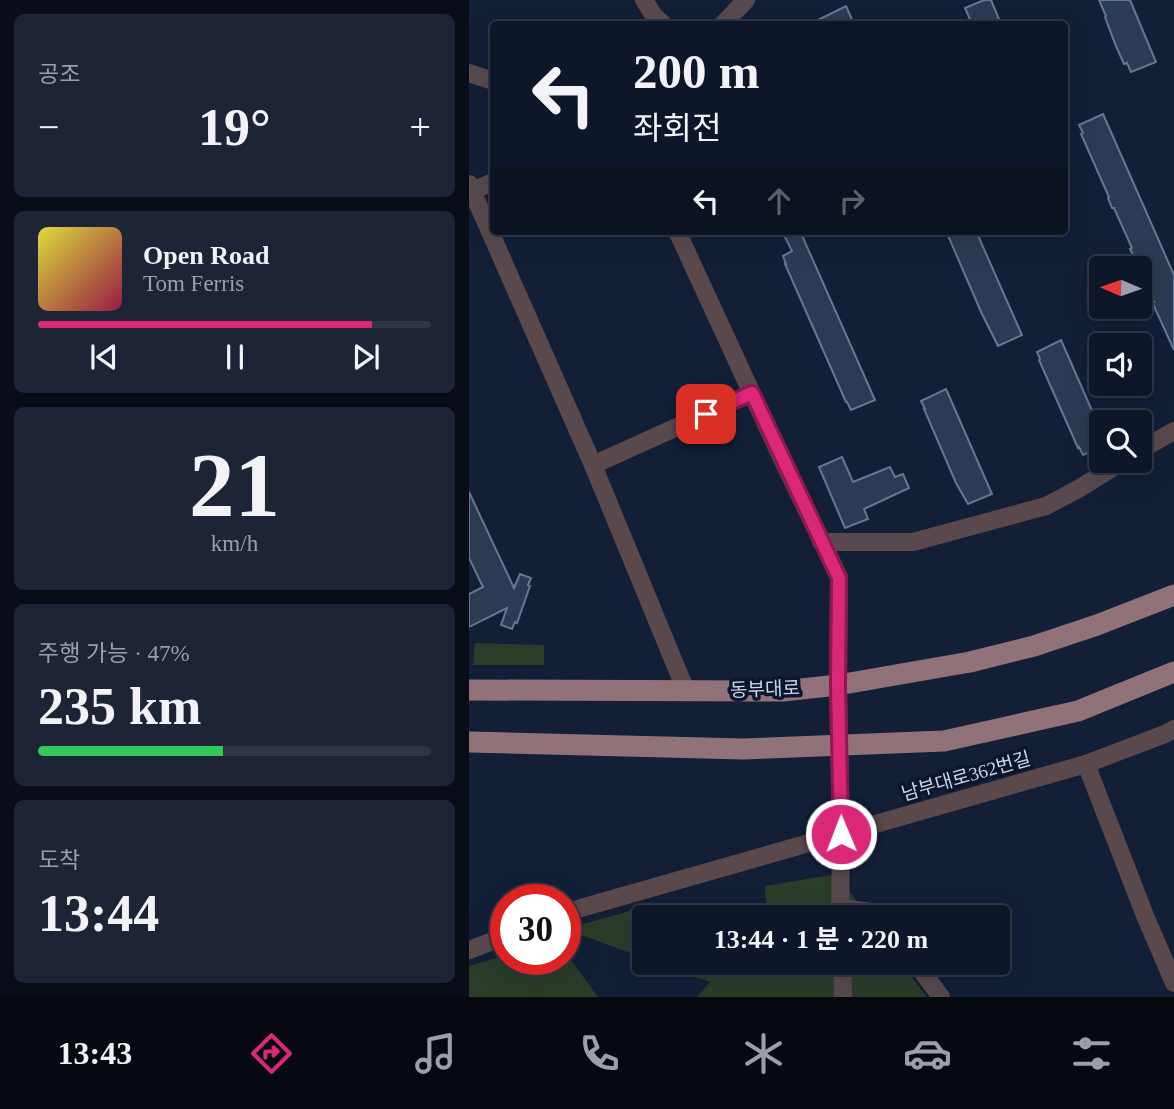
<!DOCTYPE html>
<html lang="ko">
<head>
<meta charset="utf-8">
<style>
	:root { --surface:#0e1729; --page:#1c2435; --text:#f1f3f6; --muted:#9b9fa8; --line:#2e3646; --accent:#db2777 }
	body { margin:0; font-family:"Times New Roman","Noto Sans KR",serif; background:var(--page); color:var(--text); height:100vh; display:flex; flex-direction:column; font-size:26px; white-space:nowrap }
	* { box-sizing:border-box; margin:0 }
	p { font-size:23px; color:var(--muted) }
	.icon { flex:none; width:38px; height:38px; fill:none; stroke:currentColor; stroke-width:2; stroke-linecap:round; stroke-linejoin:round }
	.map { position:relative; flex:1; overflow:hidden }
	.side { display:flex; flex-direction:column; gap:14px; padding:14px; background:#080d17; width:469px }
	.side>* { flex:none }
	.guide { position:absolute; left:21px; top:21px; width:578px; height:214px; border-radius:7px; box-shadow:0 7px 28px #0002,0 0 0 2px var(--line); background:#0e1729; color:var(--text); overflow:hidden }
	.needle { width:46px; rotate:272deg }
	.tools { position:absolute; left:620px; top:256px; display:grid; gap:14px }
	.tools a { display:grid; place-items:center; width:63px; height:63px; border-radius:7px; background:var(--surface); box-shadow:0 7px 28px #0002,0 0 0 2px var(--line); font-size:35px }
	.speed { position:absolute; left:21px; top:884px; display:flex; gap:14px; font-size:35px; font-weight:700; text-align:center }
	.speed>* { display:grid; place-content:center; width:91px; height:91px; border-radius:50%; background:var(--surface); box-shadow:0 7px 28px #0002,0 0 0 2px var(--line); line-height:1 }
	.speed .limit { border:10px solid #d22; background:#fff; color:#111 }
	.pin { position:absolute; display:grid; place-items:center; width:60px; height:60px; color:#fff; margin:-30px; border-radius:14px; box-shadow:0 4px 10px #0006 }
	.me { position:absolute; width:77px; margin:-38px; rotate:359deg; stroke-linejoin:round; filter:drop-shadow(0 0 5px #0008) }
	.turn { display:flex; align-items:center; gap:24px; height:147px; padding:0 28px; font-size:32px }
	.turn .icon { width:91px; height:91px; stroke-width:2.5 }
	.turn b { display:block; font-size:49px; line-height:60px }
	.lanes { display:flex; align-items:center; height:66px; padding:0 28px; background:#0003; justify-content:center; gap:35px; direction:ltr }
	.lanes .off { opacity:.35 }
	.big { font-size:52px; font-weight:700; line-height:1.1 }
	.side .tile { flex:1; display:flex; flex-direction:column; justify-content:center; gap:10px; min-width:0; padding:0 24px; border-radius:10px; background:var(--page) }
	.side .dial { align-items:center; gap:0 }
	.dial b { font-size:91px; line-height:1 }
	.song { display:flex; align-items:center; gap:21px }
	.cover { width:84px; height:84px; border-radius:10px; background:linear-gradient(135deg,hsl(60 70% 55%),hsl(340 70% 35%)) }
	.played { height:7px; border-radius:4px; background:linear-gradient(90deg,var(--accent) 85%,var(--line) 85%) }
	.keys { display:flex; justify-content:space-around; direction:ltr }
	.heat { display:flex; justify-content:space-between; align-items:center; font-size:38px; direction:ltr }
	.charge { height:10px; border-radius:5px; background:linear-gradient(90deg,#34c759 47%,var(--line) 0) }
	.trip { position:absolute; left:163px; top:905px; width:378px; height:70px; border-radius:7px; background:var(--surface); box-shadow:0 7px 28px #0002,0 0 0 2px var(--line); font-weight:700; line-height:70px; text-align:center }
	.tabs { display:flex; height:112px; justify-content:space-around; align-items:center; background:#060910; color:var(--muted) }
	.tabs .icon { width:49px; height:49px }
	.tabs .selected { color:var(--accent) }
	.tabs b { font-size:32px; color:var(--text) }
	main { display:flex; flex:1; min-height:0 }
	.map>svg:first-child { display:block }
	.green { fill:#2b3c29 }
	.building { fill:#2c3b54; stroke:#667794; stroke-width:2 }
	.lines { fill:none; stroke-linecap:round; stroke-linejoin:round }
	.minor { stroke:#59494d; stroke-width:18 }
	.major { stroke:#927279; stroke-width:21 }
	.route-casing { stroke:#8e194d; stroke-width:18 }
	.route { stroke:#db2777; stroke-width:12 }
	.labels { text-anchor:middle; dominant-baseline:central; stroke-width:7; stroke-linejoin:round; paint-order:stroke }
	.street-label { font-size:19px; fill:#cdd7e7; stroke:#09162d }
</style>
</head>
<body>
<main>
<section class="side">
<div class="tile"><p>공조</p>
<div class="heat"><a>−</a><b class="big">19°</b><a>+</a></div>
</div>
<div class="tile">
<div class="song"><i class="cover"></i><div><b>Open Road</b><p>Tom Ferris</p></div></div>
<div class="played"></div>
<div class="keys"><svg class="icon" aria-label="previous" viewBox="0 0 24 24"><path d="M18 5L8 12l10 7zM5 5v14"/></svg><svg class="icon" aria-label="pause" viewBox="0 0 24 24"><path d="M8 5v14M16 5v14"/></svg><svg class="icon" aria-label="next" viewBox="0 0 24 24"><path d="M6 5l10 7-10 7zM19 5v14"/></svg></div>
</div>
<div class="tile dial"><b>21</b><p>km/h</p></div>
<div class="tile"><p>주행 가능 · 47%</p><b class="big">235 km</b><div class="charge"></div></div>
<div class="tile"><p>도착</p><b class="big">13:44</b></div>
</section>
<div class="map">
<svg width="705" height="997" viewBox="0 0 705 997">
	<rect width="100%" height="100%" fill="#121f37"/>
	<!-- green -->
	<g class="green">
		<polygon points="6,643 75,645 75,665 4,665"/>
		<polygon points="368,874 399,917 298,917 296,886"/>
		<polygon points="187,904 267,917 175,917 175,958 96,929"/>
		<polygon points="96,952 129,997 0,997 0,966 37,955 37,959 96,959"/>
		<polygon points="187,963 432,963 458,997 228,997 241,982"/>
	</g>
	<!-- building -->
	<g class="building">
		<polygon points="515,0 522,0 532,24 503,24 496,8"/>
		<polygon points="630,0 661,0 687,62 662,72 658,63 655,64 647,46 636,17 637,16"/>
		<polygon points="377,6 385,24 341,24"/>
		<polygon points="634,114 705,275 705,350 683,302 685,302 681,294 684,292 675,271 674,272 668,259 666,259 661,249 663,248 645,208 643,208 639,198 640,197 612,134 614,133 610,125"/>
		<polygon points="313,231 331,231 406,400 382,410 378,402 377,402 316,264 317,264 314,256 323,251"/>
		<polygon points="477,231 507,231 553,335 529,346 513,314"/>
		<polygon points="592,340 632,431 632,447 614,455 610,447 609,448 570,360 571,359 568,352"/>
		<polygon points="477,389 523,494 499,504 487,483 455,409 456,409 452,401"/>
		<polygon points="373,457 384,482 421,467 426,477 434,474 440,488 395,509 399,519 376,528 350,467"/>
		<polygon points="0,492 45,588 51,574 62,578 59,585 61,586 48,623 46,622 43,629 32,625 38,608 0,627 0,594 14,587 0,558"/>
	</g>
	<g class="lines">
		<!-- minor -->
		<g class="minor">
			<polyline points="175,0 185,16 194,24"/>
			<polyline points="254,24 277,0"/>
			<polyline points="0,73 24,81"/>
			<polyline points="0,184 124,465 217,691"/>
			<polyline points="3,191 24,182"/>
			<polyline points="208,231 314,461 370,577 369,685 372,834 371,917"/>
			<polyline points="670,451 705,431"/>
			<polyline points="124,465 283,393"/>
			<polyline points="352,542 444,542 577,506 611,488 656,460"/>
			<polyline points="617,764 677,918 705,983"/>
			<polyline points="371,908 410,913 412,917"/>
			<polyline points="96,914 112,908 617,764 696,734 705,729"/>
			<polyline points="0,950 37,936"/>
			<polyline points="373,962 374,997"/>
			<polyline points="446,962 472,997"/>
		</g>
		<!-- major -->
		<g class="major">
			<polyline points="0,690 314,691 369,685 501,662 565,646 628,625 705,595"/>
			<polyline points="0,742 274,749 475,741 609,711 705,672"/>
		</g>
	</g>
	<g class="lines">
		<defs>
			<polyline id="route" points="237,414 283,393 370,578 369,685 372,834"/>
		</defs>
		<!-- route casing -->
		<use href="#route" class="route-casing"/>
		<!-- route -->
		<use href="#route" class="route"/>
	</g>
	<g class="labels">
		<!-- street labels -->
		<g class="street-label">
			<text transform="translate(296 689) rotate(-2)">동부대로</text>
			<text transform="translate(497 776) rotate(-16)">남부대로362번길</text>
		</g>
	</g>
</svg>
<div class="tools">
<a><svg class="needle" viewBox="-14 -14 28 28"><path d="M0-13l5 13h-10z" fill="#e53935"/><path d="M0 13l5-13h-10z" fill="#9b9fa8"/></svg></a>
<a><svg class="icon" aria-label="sound" viewBox="0 0 24 24"><path d="M4 9h4l5-4v14l-5-4H4zM17 9q2 3 0 6"/></svg></a>
<a><svg class="icon" aria-label="search" viewBox="0 0 24 24"><circle cx="10" cy="10" r="6"/><path d="M15 15l6 6"/></svg></a>
</div>
<div class="speed"><div class="limit">30</div></div>
<div class="pin" style="left:237px;top:414px;background:#d93025"><svg class="icon" aria-label="arrive" viewBox="0 0 24 24"><path d="M6 21V4h12l-3 4 3 4H6"/></svg></div>
<svg class="me" style="left:372px;top:834px" viewBox="-20 -20 40 40"><circle r="17" fill="#db2777" stroke="#fff" stroke-width="3"/><path d="M0-11L8 9 0 5-8 9z" fill="#fff"/></svg>
<div class="trip">13:44 · 1 분 · 220 m</div>
<div class="guide">
<div class="turn"><svg class="icon" aria-label="left" viewBox="0 0 24 24"><path d="M17 20v-9H6M10 6l-5 5 5 5"/></svg><div><b>200 m</b>좌회전</div></div>
<div class="lanes"><svg class="icon" aria-label="left" viewBox="0 0 24 24"><path d="M17 20v-9H6M10 6l-5 5 5 5"/></svg><svg class="icon off" aria-label="ahead" viewBox="0 0 24 24"><path d="M12 20V5M6 11l6-6 6 6"/></svg><svg class="icon off" aria-label="right" viewBox="0 0 24 24"><path d="M7 20v-9h11M14 6l5 5-5 5"/></svg></div>
</div>
</div>
</main>
<nav class="tabs">
<b>13:43</b>
<svg class="icon selected" aria-label="directions" viewBox="0 0 24 24"><path d="M12 3l9 9-9 9-9-9zM9 14v-3h6M13 9l2 2-2 2"/></svg>
<svg class="icon" aria-label="music" viewBox="0 0 24 24"><path d="M9 18V5l10-2v13"/><circle cx="6" cy="18" r="3"/><circle cx="16" cy="16" r="3"/></svg>
<svg class="icon" aria-label="phone" viewBox="0 0 24 24"><path d="M5 4h4l2 5-3 2q2 4 5 5l2-3 5 2v4C11 20 4 13 5 4z"/></svg>
<svg class="icon" aria-label="climate" viewBox="0 0 24 24"><path d="M12 3v18M4 7l16 10M4 17L20 7"/></svg>
<svg class="icon" aria-label="car" viewBox="0 0 24 24"><path d="M5 17H2v-5l4-1 3-4h7l3 4 3 1v5h-3M9 17h6M6 11h13"/><circle cx="7" cy="17" r="2"/><circle cx="17" cy="17" r="2"/></svg>
<svg class="icon" aria-label="filters" viewBox="0 0 24 24"><path d="M4 7h16M4 17h16"/><circle cx="9" cy="7" r="2"/><circle cx="15" cy="17" r="2"/></svg>
</nav>
</body>
</html>
